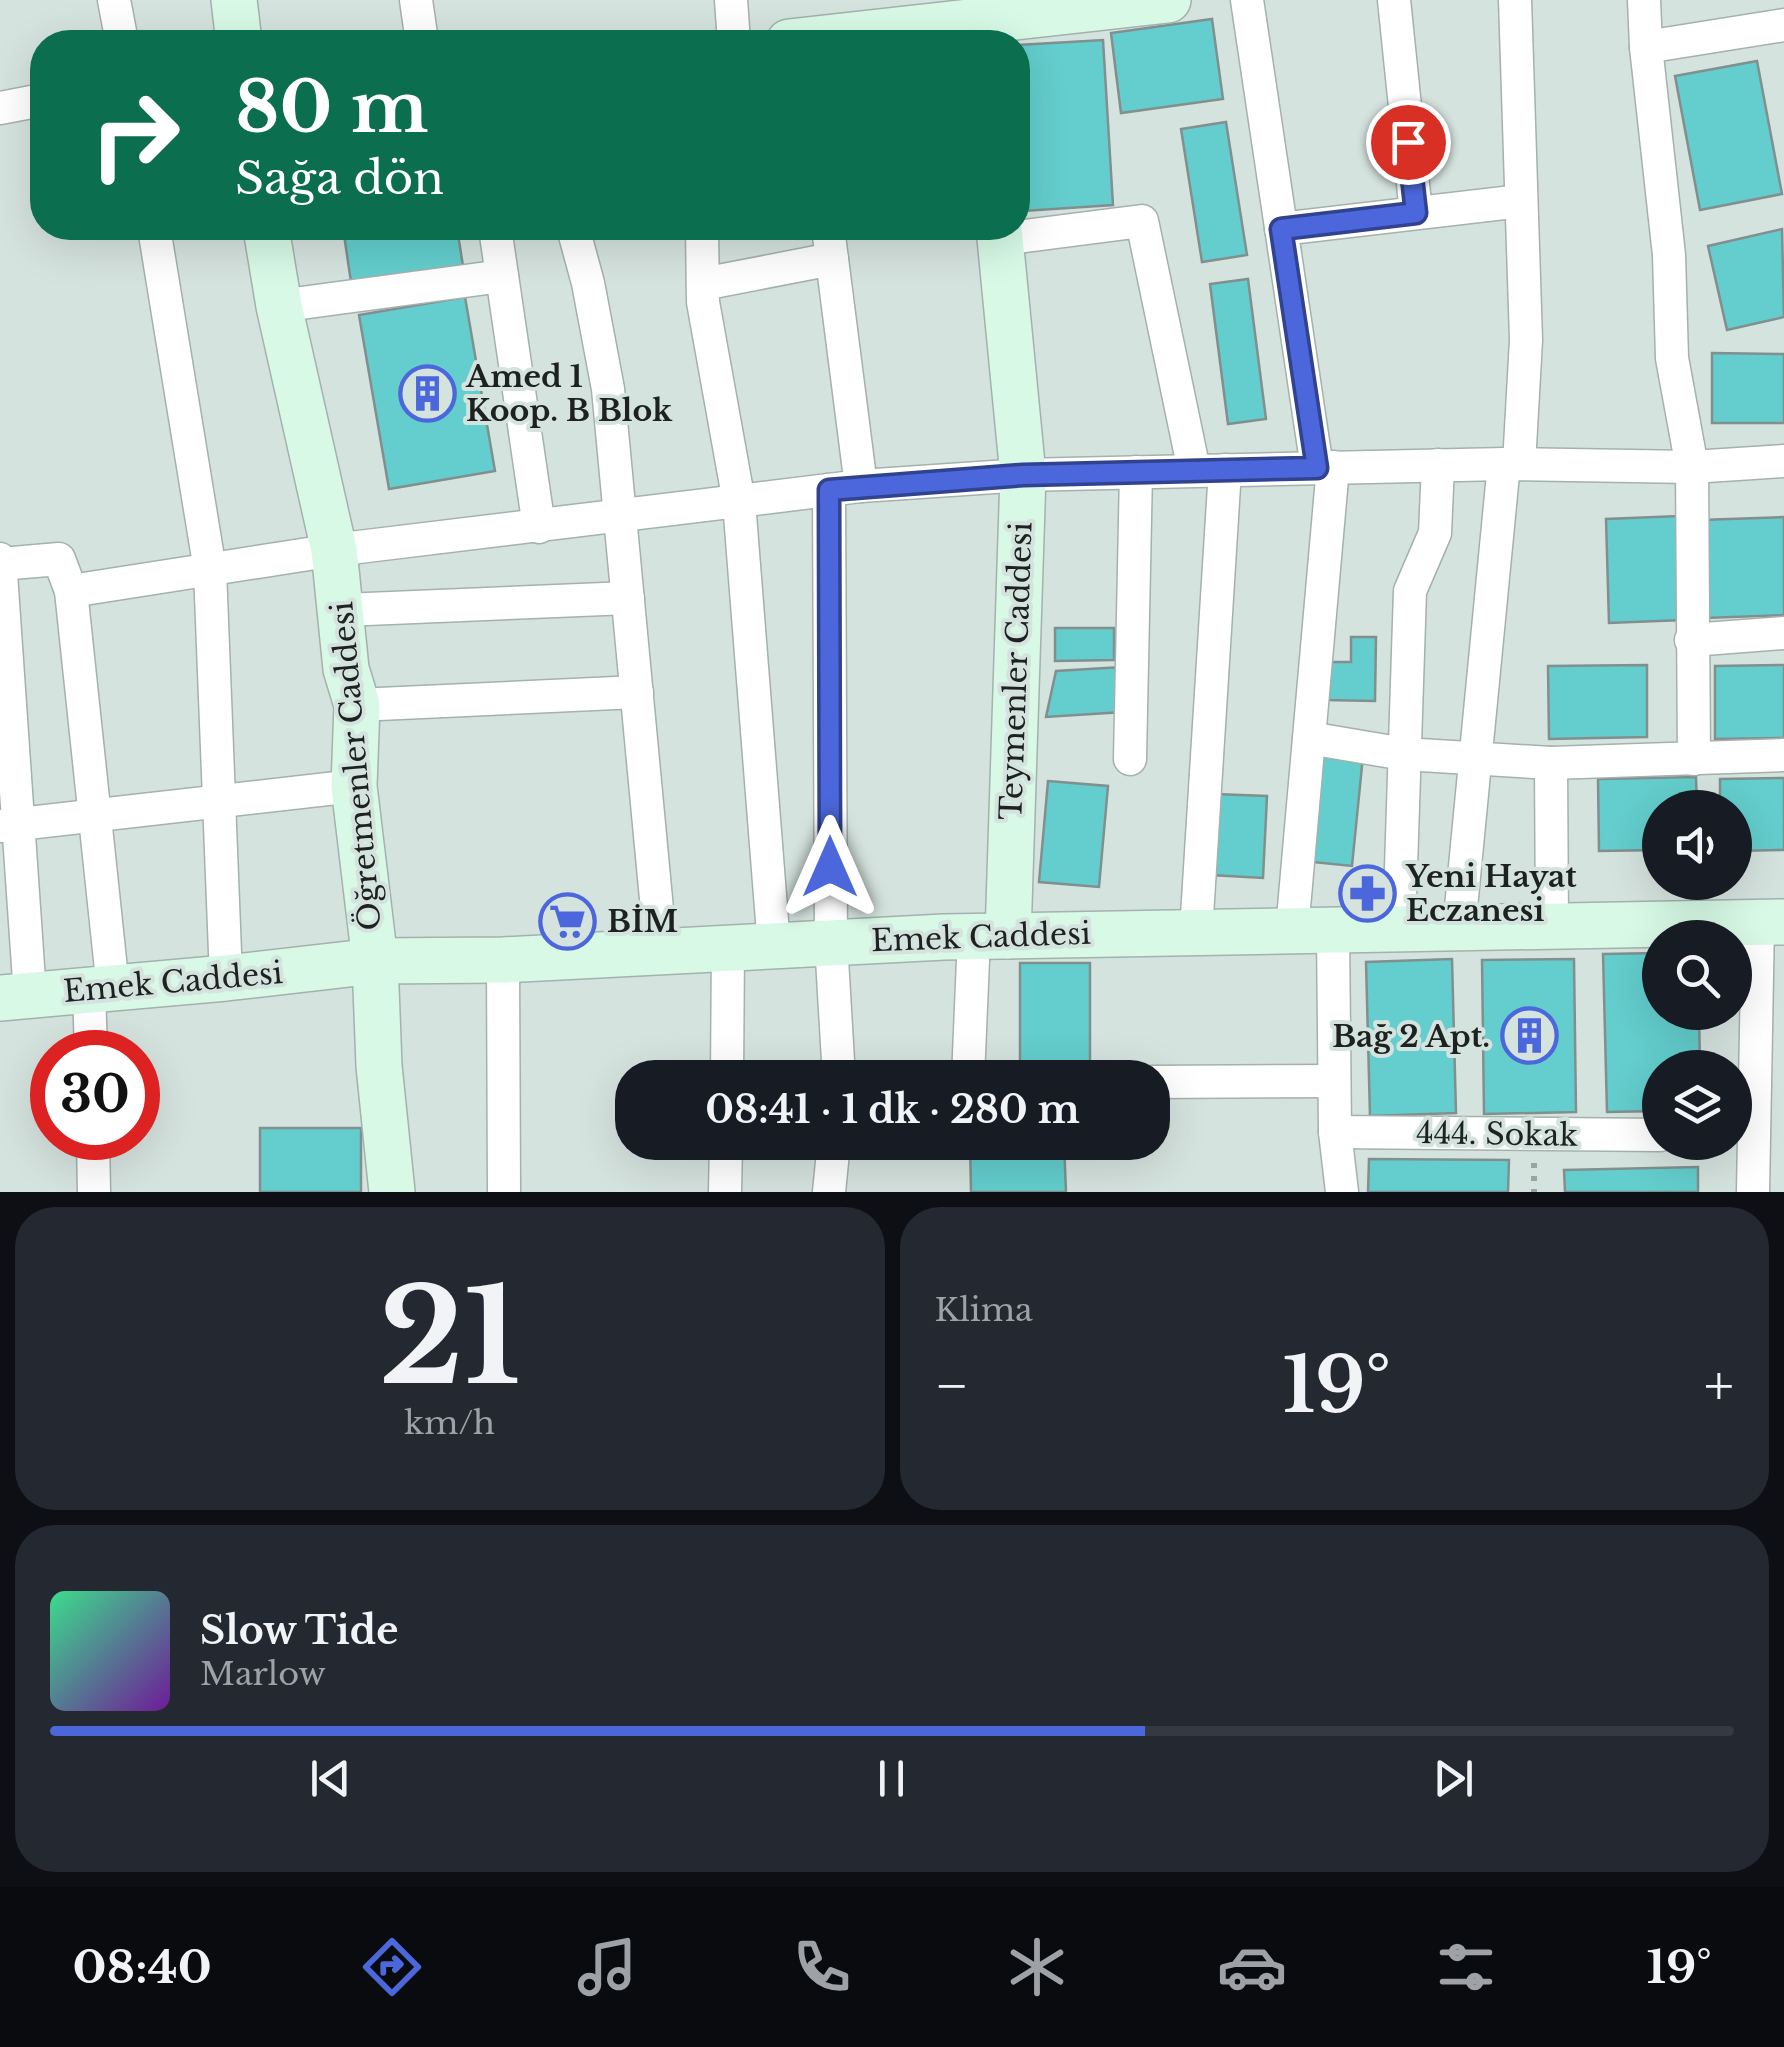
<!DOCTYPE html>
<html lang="tr">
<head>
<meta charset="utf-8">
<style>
	:root { --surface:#171b24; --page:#242831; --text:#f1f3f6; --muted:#9ea1a6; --line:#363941; --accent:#4b67db }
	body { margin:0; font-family:"Libre Baskerville",serif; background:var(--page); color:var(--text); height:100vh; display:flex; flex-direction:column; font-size:38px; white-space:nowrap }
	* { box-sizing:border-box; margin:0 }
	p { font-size:32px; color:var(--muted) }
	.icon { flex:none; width:55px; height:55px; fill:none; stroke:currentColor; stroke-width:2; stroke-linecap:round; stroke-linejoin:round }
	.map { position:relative; height:1192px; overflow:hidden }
	.panel { display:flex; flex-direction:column; gap:15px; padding:15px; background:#0d0f14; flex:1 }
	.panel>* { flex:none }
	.guide { position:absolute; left:30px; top:30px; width:1000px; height:210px; border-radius:40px; box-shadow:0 10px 40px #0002; background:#0b6e4f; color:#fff; overflow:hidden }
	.tools { position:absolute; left:1642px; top:790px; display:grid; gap:20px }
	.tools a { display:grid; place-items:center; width:110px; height:110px; border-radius:50%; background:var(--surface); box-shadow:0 10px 40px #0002; font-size:50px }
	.speed { position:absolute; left:30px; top:1030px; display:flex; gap:20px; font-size:50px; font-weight:700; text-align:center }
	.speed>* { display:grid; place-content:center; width:130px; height:130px; border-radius:50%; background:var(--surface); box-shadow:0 10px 40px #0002; line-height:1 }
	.speed .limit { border:15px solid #d22; background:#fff; color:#111 }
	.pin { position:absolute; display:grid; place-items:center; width:85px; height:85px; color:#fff; margin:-42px; border:5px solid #fff; border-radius:50%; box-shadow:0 2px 10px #0007 }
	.me { position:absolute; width:110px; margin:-55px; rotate:0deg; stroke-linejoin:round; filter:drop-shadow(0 0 8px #0008) }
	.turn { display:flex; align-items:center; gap:35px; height:210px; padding:0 40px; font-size:45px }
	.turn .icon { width:130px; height:130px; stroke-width:2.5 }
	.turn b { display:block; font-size:70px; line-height:85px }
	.big { font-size:75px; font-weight:700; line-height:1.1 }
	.panel .card { flex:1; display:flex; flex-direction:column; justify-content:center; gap:15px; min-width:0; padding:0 35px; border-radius:40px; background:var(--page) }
	.panel .dial { align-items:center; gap:0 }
	.dial b { font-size:130px; line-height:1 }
	.song { display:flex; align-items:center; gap:30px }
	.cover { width:120px; height:120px; border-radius:15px; background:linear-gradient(135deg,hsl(150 70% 55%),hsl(280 70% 35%)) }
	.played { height:10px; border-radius:5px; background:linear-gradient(90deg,var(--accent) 65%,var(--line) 65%) }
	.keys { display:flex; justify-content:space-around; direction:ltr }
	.heat { display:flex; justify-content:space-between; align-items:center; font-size:55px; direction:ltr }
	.panel .tiles { flex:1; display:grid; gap:15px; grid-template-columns:1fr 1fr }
	.card:last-child { grid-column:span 2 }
	.trip { position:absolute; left:615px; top:1060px; width:555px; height:100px; border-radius:40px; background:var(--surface); box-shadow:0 10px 40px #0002; font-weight:700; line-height:100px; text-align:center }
	.menu { display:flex; height:160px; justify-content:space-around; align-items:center; background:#090b0e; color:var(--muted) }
	.menu .icon { width:70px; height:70px }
	.menu .on { color:var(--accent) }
	.menu b { font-size:45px; color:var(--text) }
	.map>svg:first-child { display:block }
	.building { fill:#63cecd; stroke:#828f8f; stroke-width:2.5 }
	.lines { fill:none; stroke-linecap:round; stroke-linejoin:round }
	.street-casing { stroke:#a4b1ad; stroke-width:35 }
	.secondary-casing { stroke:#a4b1ad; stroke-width:48 }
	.path { stroke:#9aa5a2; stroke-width:6; stroke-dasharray:5 8; stroke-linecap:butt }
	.street { stroke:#fff; stroke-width:32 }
	.secondary { stroke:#d7f9e6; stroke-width:45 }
	.route-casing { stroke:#31438e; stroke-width:25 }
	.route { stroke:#4b67db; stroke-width:18 }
	.labels { text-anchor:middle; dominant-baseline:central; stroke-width:8; stroke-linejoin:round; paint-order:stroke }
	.poi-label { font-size:30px; font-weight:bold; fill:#1d2220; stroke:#d5e3df; text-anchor:start }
	.street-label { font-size:30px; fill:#1d2220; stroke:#d5e3df }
</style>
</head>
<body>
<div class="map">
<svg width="1784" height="1192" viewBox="0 0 1784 1192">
	<rect width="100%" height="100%" fill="#d5e3df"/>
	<!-- building -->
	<g class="building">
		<polygon points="1212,19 1223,99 1121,113 1111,33"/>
		<polygon points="1103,40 1113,205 1024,211 1018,45"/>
		<polygon points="1757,61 1782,194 1700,210 1675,76"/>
		<polygon points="1226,122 1247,255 1202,262 1181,129"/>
		<polygon points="343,228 457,228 463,266 351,282"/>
		<polygon points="1782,229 1784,317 1727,330 1708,246"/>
		<polygon points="1248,279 1266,419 1228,424 1210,284"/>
		<polygon points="465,297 495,471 389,489 359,315"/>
		<polygon points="1712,353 1784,354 1784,423 1712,423"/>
		<polygon points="1679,516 1683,620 1609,623 1606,519"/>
		<polygon points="1784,517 1784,615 1705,618 1701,520"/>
		<polygon points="1055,628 1114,628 1114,660 1055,661"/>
		<polygon points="1351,637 1376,637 1375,701 1325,700 1326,662 1351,662"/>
		<polygon points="1647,665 1647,737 1549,739 1548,666"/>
		<polygon points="1784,665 1784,738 1715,739 1715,666"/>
		<polygon points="1121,667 1123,712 1046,717 1056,671"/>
		<polygon points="1323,752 1363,756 1352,866 1312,862"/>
		<polygon points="1696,777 1697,808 1660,808 1660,850 1599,851 1598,779"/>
		<polygon points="1784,778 1784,850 1735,851 1735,808 1720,808 1720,779"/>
		<polygon points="1048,781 1108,786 1099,887 1039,882"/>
		<polygon points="1215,794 1267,796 1263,878 1211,875"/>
		<polygon points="1660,953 1660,1012 1699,1012 1700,1068 1660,1068 1660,1111 1607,1112 1603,954"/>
		<polygon points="1452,959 1456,1113 1370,1116 1366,962"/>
		<polygon points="1574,959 1576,1112 1484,1114 1482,960"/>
		<rect x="1020" y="963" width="70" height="102"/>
		<rect x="260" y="1128" width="101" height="64"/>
		<polygon points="970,1142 1064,1142 1066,1192 971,1192"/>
		<polygon points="1369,1159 1509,1160 1508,1192 1368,1192"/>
		<polygon points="1698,1167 1698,1192 1565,1192 1564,1170"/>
	</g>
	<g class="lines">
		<defs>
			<g id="street">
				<polyline points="114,0 122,42"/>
				<polyline points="416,0 422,42"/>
				<polyline points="731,0 734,42"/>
				<polyline points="1247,0 1317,468"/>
				<polyline points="1394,0 1416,213"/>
				<polyline points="1515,0 1526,340 1519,464"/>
				<polyline points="1644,0 1646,47 1669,255 1672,358 1692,467 1694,759"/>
				<polyline points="1646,47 1784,25"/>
				<polyline points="0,108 42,100"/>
				<polyline points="154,228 210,570 226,978"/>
				<polyline points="495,228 539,527"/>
				<polyline points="573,228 588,283 608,389 661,952"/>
				<polyline points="702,228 703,302 739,502 774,946"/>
				<polyline points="828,228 861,486"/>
				<polyline points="1281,229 1521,201"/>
				<polyline points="1001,239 1142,221 1194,470"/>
				<polyline points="703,284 832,259"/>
				<polyline points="279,306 502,276"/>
				<polyline points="829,490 831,942 839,1078"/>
				<polyline points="0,559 30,995"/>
				<polyline points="0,564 59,559 71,591 334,550 861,486 1023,475 1504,464 1692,467 1784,461"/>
				<polyline points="71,591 113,988"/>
				<polyline points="343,610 628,598"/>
				<polyline points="1691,640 1784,633"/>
				<polyline points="357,705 637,692"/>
				<polyline points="1309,738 1404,754 1551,763 1784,755"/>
				<polyline points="1130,759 1136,472"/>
				<polyline points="1551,763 1552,926"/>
				<polyline points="1,826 354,786"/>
				<polyline points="1459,928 1504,464"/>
				<polyline points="1399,929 1410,591 1435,533 1438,465"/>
				<polyline points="1292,930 1333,467"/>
				<polyline points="1333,931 1335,1132 1342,1192"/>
				<polyline points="1196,932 1225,470"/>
				<polyline points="503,960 504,1192"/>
				<polyline points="89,990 91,1052"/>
				<polyline points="727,1078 728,948"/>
				<polyline points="968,1078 974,936"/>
				<polyline points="1152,1082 1334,1081"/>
				<polyline points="1335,1132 1660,1135"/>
				<polyline points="93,1138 94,1192"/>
				<polyline points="725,1192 726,1142"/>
				<polyline points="829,1192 834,1142"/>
				<polyline points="1753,1192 1758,922"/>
			</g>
			<g id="secondary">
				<polyline points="234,0 239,42"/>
				<polyline points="789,42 1168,0"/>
				<polyline points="266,228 279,306 334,550 346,669 357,705 354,786 375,961 379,1066 392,1192"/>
				<polyline points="999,228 1023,475 1008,936"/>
				<polyline points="0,998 226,978 375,961 503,960 944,937 1784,922"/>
			</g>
		</defs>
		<!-- street casing -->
		<use href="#street" class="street-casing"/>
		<!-- secondary casing -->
		<use href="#secondary" class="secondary-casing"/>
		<!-- path -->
		<polyline class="path" points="1534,1163 1534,1192"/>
		<!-- street -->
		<use href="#street" class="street"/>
		<!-- secondary -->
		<use href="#secondary" class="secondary"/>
	</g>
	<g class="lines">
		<defs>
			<polyline id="route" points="830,867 829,490 1023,475 1317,468 1281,229 1416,213 1408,142"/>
		</defs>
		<!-- route casing -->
		<use href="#route" class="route-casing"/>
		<!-- route -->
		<use href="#route" class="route"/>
	</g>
	<!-- icons -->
	<defs>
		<symbol id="building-ring" viewBox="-11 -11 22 22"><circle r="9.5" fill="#d5e3df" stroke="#4b67db" stroke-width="1.5"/><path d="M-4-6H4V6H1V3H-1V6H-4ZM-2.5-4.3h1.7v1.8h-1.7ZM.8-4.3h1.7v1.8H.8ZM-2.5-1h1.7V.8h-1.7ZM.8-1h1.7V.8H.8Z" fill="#4b67db"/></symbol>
		<symbol id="pharmacy-ring" viewBox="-11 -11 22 22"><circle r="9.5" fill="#d5e3df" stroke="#4b67db" stroke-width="1.5"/><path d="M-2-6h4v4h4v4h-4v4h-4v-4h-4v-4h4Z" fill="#4b67db"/></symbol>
		<symbol id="supermarket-ring" viewBox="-11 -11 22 22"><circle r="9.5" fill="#d5e3df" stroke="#4b67db" stroke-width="1.5"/><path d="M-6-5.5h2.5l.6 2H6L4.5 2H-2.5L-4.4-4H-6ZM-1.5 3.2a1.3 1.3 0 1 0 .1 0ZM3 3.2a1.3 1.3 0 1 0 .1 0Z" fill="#4b67db"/></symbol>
	</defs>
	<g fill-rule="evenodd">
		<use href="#building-ring" x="396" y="362" width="63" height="63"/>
		<use href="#pharmacy-ring" x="1336" y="862" width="63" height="63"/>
		<use href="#supermarket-ring" x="536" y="890" width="63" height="63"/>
		<use href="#building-ring" x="1498" y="1004" width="63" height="63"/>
	</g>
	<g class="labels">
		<!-- poi labels -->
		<g class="poi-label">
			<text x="466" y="376">Amed 1<tspan x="466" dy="34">Koop. B Blok</tspan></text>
			<text x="1406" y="876">Yeni Hayat<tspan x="1406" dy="34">Eczanesi</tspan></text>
			<text x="607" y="921">BİM</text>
			<text x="1490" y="1036" text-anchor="end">Bağ 2 Apt.</text>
		</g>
		<!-- street labels -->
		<g class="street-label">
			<text transform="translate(1016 671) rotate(-88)">Teymenler Caddesi</text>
			<text transform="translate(356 766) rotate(-95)">Öğretmenler Caddesi</text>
			<text transform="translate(981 937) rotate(-2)">Emek Caddesi</text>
			<text transform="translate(173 982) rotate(-5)">Emek Caddesi</text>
			<text transform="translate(1497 1134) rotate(1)">444. Sokak</text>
		</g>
	</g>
</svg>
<div class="tools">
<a><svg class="icon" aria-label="sound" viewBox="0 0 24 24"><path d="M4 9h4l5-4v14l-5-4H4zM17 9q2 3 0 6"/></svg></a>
<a><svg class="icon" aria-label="search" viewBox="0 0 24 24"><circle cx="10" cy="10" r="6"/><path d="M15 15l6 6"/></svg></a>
<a><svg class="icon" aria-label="layers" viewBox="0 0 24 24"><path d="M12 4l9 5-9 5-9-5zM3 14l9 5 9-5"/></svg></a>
</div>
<div class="speed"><div class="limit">30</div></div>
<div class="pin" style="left:1408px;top:142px;background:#d93025"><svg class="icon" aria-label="arrive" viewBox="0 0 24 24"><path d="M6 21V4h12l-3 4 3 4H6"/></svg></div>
<svg class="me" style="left:830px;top:867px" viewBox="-20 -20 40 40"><path d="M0-17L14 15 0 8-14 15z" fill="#4b67db" stroke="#fff" stroke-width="4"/></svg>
<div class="trip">08:41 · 1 dk · 280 m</div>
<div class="guide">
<div class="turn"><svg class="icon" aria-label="right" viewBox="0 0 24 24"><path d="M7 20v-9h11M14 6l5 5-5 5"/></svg><div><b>80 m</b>Sağa dön</div></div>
</div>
</div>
<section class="panel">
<div class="tiles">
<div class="card dial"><b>21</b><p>km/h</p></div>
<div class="card"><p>Klima</p>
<div class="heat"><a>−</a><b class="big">19°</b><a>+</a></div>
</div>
<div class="card">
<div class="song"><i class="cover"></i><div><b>Slow Tide</b><p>Marlow</p></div></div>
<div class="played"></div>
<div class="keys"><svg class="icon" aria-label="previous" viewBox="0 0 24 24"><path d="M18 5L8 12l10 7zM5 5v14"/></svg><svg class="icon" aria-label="pause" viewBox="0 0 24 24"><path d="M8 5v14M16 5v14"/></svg><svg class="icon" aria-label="next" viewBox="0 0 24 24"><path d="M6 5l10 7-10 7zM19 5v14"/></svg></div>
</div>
</div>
</section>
<nav class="menu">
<b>08:40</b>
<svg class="icon on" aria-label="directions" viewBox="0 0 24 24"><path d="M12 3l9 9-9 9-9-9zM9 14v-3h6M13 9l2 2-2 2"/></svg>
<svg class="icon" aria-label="music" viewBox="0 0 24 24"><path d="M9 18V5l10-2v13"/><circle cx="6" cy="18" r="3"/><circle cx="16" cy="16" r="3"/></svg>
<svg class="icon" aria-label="phone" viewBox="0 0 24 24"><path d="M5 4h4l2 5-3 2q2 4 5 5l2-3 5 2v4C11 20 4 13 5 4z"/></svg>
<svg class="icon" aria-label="climate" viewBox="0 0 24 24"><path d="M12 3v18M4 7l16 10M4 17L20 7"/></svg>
<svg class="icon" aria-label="car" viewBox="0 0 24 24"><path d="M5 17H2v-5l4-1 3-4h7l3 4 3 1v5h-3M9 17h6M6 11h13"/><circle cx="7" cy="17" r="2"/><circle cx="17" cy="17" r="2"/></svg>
<svg class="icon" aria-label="filters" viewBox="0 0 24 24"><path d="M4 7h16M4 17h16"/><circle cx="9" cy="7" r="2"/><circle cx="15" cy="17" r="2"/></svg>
<b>19°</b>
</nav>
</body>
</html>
